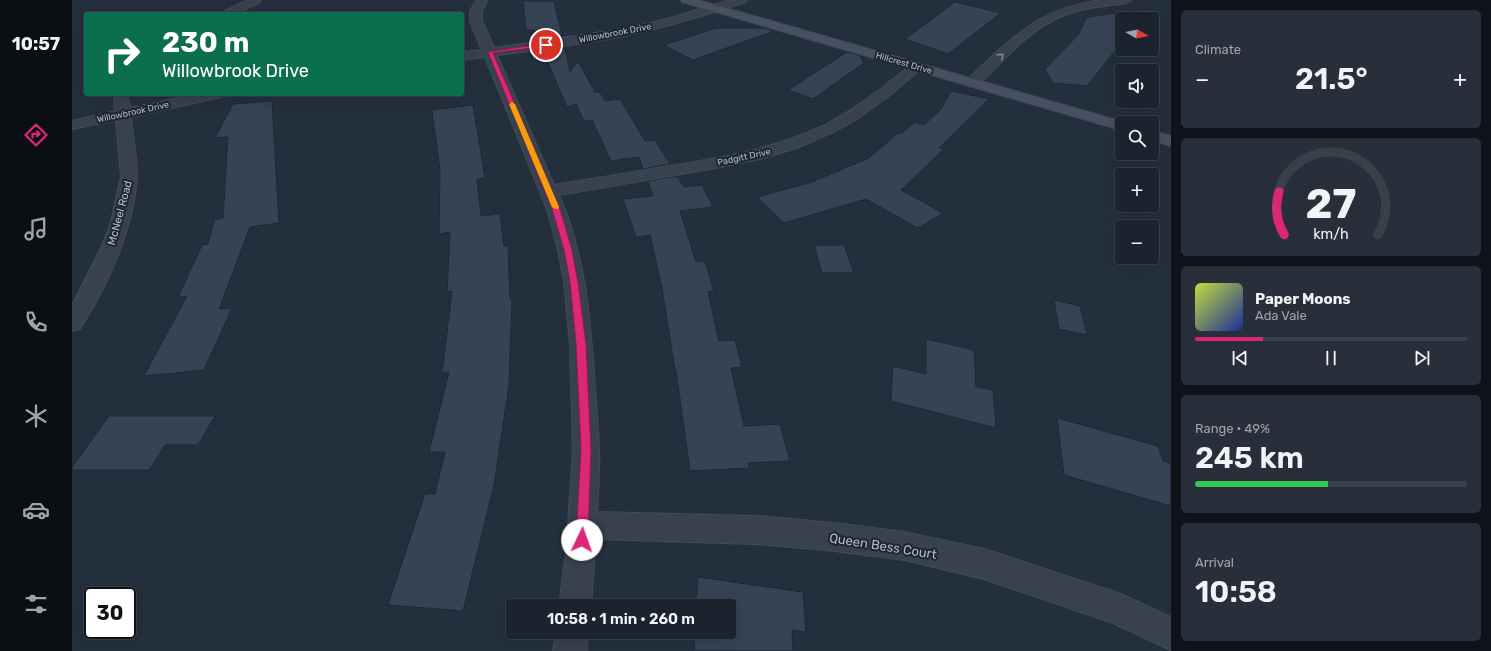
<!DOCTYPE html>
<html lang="en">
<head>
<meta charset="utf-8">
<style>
	:root { --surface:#1b232e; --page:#282f3a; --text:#f1f3f6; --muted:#a0a4aa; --line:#39404a; --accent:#db2777 }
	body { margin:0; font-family:Rubik,sans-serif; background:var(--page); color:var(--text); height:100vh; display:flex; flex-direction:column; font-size:15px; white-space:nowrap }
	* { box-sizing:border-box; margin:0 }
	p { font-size:13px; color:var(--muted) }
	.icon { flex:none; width:22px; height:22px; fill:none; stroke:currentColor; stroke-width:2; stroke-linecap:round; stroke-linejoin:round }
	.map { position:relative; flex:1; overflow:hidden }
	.drawer { display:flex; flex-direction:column; gap:10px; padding:10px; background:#0f1319; width:320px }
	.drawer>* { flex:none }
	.hud { position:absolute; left:12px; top:12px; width:380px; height:84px; border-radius:4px; box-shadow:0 4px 16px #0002,0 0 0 1px var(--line); background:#0b6e4f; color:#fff; overflow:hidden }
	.needle { width:26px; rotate:100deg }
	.controls { position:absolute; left:1043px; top:12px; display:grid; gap:8px }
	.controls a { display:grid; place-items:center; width:44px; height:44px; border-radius:4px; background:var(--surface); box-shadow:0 4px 16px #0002,0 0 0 1px var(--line); font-size:20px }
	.speed { position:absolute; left:12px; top:587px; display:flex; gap:8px; font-size:20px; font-weight:700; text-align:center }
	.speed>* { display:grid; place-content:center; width:52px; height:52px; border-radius:50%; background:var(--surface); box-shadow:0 4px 16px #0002,0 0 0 1px var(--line); line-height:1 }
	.speed .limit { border:2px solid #111; border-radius:6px; background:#fff; color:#111 }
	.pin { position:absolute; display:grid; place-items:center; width:34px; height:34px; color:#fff; margin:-17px; border:2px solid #fff; border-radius:50%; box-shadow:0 1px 4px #0007 }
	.me { position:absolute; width:44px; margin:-22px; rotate:3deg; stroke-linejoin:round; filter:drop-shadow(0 0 3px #0008) }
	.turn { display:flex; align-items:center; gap:14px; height:84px; padding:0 12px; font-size:18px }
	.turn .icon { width:52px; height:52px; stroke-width:2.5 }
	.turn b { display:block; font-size:28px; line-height:34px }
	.big { font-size:30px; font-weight:600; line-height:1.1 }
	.drawer .tile { flex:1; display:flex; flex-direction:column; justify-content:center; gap:6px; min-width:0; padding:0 14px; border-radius:6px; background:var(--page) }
	.drawer .dial { align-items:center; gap:0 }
	.dial svg { height:104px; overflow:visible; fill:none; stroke:var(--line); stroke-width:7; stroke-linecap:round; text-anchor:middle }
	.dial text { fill:var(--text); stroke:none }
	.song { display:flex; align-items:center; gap:12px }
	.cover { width:48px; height:48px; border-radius:6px; background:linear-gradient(135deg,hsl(70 70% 55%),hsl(230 70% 35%)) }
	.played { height:4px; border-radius:2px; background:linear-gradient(90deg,var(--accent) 25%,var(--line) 25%) }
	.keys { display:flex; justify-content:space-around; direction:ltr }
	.heat { display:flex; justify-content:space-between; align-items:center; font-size:22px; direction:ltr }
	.charge { height:6px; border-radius:3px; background:linear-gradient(90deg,#34c759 49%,var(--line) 0) }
	.trip { position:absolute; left:434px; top:599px; width:230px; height:40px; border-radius:4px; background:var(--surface); box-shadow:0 4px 16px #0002,0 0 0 1px var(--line); font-weight:600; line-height:40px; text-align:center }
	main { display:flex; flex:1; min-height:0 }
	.tab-bar { display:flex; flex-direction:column; width:72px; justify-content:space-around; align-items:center; background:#0b0e12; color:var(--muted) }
	.tab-bar .icon { width:28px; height:28px }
	.tab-bar .on { color:var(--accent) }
	.tab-bar b { font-size:18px; color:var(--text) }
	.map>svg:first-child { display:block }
	.building { fill:#364354; stroke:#1f2835 }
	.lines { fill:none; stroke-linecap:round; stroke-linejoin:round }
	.street-casing { stroke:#414a57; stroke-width:2 }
	.secondary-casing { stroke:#414a57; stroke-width:2 }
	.street { fill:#38414e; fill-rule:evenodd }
	.secondary { fill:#465061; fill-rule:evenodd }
	.oneway { stroke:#7c8592 }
	.route { fill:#db2777; stroke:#8e194d }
	.slow { fill:#f59e0b }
	.labels { text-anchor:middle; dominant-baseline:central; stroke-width:4; stroke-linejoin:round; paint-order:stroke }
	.far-street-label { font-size:9px; fill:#b4bcc9; stroke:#1d2633 }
	.street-label { font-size:11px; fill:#b4bcc9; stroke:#1d2633 }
	.near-street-label { font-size:13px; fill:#b4bcc9; stroke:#1d2633 }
</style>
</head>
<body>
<main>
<nav class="tab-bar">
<b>10:57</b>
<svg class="icon on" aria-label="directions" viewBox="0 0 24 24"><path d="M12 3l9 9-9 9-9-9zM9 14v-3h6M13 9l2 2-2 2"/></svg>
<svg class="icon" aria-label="music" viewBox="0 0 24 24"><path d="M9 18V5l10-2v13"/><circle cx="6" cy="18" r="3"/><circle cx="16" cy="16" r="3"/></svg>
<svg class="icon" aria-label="phone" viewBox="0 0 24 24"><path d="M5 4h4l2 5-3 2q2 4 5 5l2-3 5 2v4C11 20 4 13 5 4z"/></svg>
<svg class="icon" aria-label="climate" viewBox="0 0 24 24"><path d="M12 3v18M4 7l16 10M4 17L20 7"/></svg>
<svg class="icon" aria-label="car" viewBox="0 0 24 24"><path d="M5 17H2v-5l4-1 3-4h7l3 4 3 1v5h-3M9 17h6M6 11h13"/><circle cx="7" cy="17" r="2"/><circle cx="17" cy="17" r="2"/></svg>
<svg class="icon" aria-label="filters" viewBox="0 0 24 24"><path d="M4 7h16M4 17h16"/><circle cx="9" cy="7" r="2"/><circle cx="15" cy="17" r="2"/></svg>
</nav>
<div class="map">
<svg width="1099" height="651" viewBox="0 0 1099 651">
	<rect width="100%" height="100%" fill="#242f3e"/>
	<!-- building -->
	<g class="building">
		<polygon points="451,1 482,1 490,36 466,40 462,30 454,30"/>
		<polygon points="883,2 929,13 876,54 833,39"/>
		<polygon points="1077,9 1069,19 1050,19 1050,42 1015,86 981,83 973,69 1006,35 1015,17"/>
		<polygon points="644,28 693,28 702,31 621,60 592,45"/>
		<polygon points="493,48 498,72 506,61 523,92 528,92 533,101 548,99 573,141 583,140 598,164 571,169 567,157 539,161 520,120 512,121 504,104 495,107 471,51"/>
		<polygon points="775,52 787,55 792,63 741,99 716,90"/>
		<polygon points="879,91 917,99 867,148 872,149 829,190 871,213 846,228 794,199 712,223 685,197 740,182 797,158 826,133 829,134 843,122 852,125 869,109"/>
		<polygon points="200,101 207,223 178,227 147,309 160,308 132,370 72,376 115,296 106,297 130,245 136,244 142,220 151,218 156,137 143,138 161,104"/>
		<polygon points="401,105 413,178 405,179 409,216 428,214 432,246 436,246 438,299 440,299 437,385 422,485 391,611 316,605 353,494 363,494 373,452 357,452 377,372 370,373 380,291 375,292 378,232 367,234 368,171 360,110"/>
		<polygon points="605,176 612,187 630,185 641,207 608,211 624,262 633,261 642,291 636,292 647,341 663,340 670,367 659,368 672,426 708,424 718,461 676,463 677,468 618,471 604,370 603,370 590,288 578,235 564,237 551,199 581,196 576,181"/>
		<polygon points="742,245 772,245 782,273 750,273"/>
		<polygon points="982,300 1008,306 1015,335 987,329"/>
		<polygon points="854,339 902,350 904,387 921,390 924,428 819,401 821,366 854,374"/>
		<polygon points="37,416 143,416 126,445 93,445 77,470 0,470 0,467"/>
		<polygon points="985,418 1086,446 1091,461 1099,463 1099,506 992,475"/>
		<polygon points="626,577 731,592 734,632 720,630 721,651 622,651 623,632 657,632 657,606 624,606"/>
	</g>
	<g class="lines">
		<defs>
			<g id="street">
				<polygon points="176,0 189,0 188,2 164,14 149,14 151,12"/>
				<path d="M405,0H415L410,11V21L422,48L550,29L591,20L659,0H675L674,2C633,15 593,28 551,36C509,45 467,50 425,55L482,185C520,179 558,173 596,166C649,158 702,149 751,126C783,110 812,87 840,64H850L851,67L818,95L785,119L761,132L725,148L688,159L644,168L487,195C512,251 518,314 522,375C524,399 526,424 527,448C528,469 526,491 525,512L683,516L763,523L832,532L912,549L1046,593L1099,617V650L1041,623L912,579L832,560L763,551L683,544L524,539L519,606H487L494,554L501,449L498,344L492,282L486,250L475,209L413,57L390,60V52L410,50L398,21V11Z"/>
				<path d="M1029,0H1060L1055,3C1035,6 1014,7 995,14C959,27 932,60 905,86H895L893,83C899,74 910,67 917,59C954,25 979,7 1029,0Z"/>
				<path d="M42,94H56L58,108L125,94H152L150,97L145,98L59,117C60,134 66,162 65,178C61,230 36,285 8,329L0,331V306L28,250L38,226L49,177L44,120L0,129V121L43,111Z"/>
				<polygon points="484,632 516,632 515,651 481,651"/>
			</g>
			<g id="secondary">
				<polygon points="609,0 626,0 1055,123 1050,123 1050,131 1045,129 610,2"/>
				<polygon points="1080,130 1099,136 1099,146 1080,140"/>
			</g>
		</defs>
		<!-- street casing -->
		<use href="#street" class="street-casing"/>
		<!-- secondary casing -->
		<use href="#secondary" class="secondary-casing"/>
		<!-- street -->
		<use href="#street" class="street"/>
		<!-- secondary -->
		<use href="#secondary" class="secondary"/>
	</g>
	<!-- one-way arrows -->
	<defs><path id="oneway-chevron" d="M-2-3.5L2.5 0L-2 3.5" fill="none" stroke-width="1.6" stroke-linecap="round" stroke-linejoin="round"/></defs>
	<use class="oneway" href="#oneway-chevron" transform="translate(929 56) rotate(-42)"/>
	<!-- route -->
	<polygon class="route" points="474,43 476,45 475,46 421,53 488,209 500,250 506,282 514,344 519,449 516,540 514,544 510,546 505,544 504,540 509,449 504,344 498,282 492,250 480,209 416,52"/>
	<!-- slow -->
	<polygon class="slow" points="440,102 443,104 487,207 486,209 483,209 480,207 437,104"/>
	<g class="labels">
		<!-- far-street labels -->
		<g class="far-street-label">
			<text transform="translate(543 33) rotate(-11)">Willowbrook Drive</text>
			<text transform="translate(832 63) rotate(16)">Hillcrest Drive</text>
			<text transform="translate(61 112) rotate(-12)">Willowbrook Drive</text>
			<text transform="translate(672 157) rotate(-12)">Padgitt Drive</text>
		</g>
		<!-- street labels -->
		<g class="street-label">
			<text transform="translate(48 213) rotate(-75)">McNeel Road</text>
		</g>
		<!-- near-street labels -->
		<g class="near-street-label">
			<text transform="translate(811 546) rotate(9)">Queen Bess Court</text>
		</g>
	</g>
</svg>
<div class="controls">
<a><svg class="needle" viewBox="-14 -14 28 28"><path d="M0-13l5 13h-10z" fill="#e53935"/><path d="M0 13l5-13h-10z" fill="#a0a4aa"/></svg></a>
<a><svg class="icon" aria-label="sound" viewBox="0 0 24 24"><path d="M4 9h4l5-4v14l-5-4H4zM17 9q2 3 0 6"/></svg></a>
<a><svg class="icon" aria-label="search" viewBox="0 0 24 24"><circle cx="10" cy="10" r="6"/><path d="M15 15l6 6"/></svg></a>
<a>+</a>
<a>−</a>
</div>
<div class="speed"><div class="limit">30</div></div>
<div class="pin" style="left:474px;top:45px;background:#d93025"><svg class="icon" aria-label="arrive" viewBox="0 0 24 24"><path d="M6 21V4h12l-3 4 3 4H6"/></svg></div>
<svg class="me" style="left:510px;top:540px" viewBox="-20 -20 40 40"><circle r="19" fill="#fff"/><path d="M0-13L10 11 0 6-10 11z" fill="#db2777"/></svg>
<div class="trip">10:58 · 1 min · 260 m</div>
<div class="hud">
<div class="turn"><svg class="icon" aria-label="right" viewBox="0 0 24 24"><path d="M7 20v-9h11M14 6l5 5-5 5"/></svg><div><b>230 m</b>Willowbrook Drive</div></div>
</div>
</div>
<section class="drawer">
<div class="tile"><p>Climate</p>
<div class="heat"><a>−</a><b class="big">21.5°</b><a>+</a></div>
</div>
<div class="tile dial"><svg viewBox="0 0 100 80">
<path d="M14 69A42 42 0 1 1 86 69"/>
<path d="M14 69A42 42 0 0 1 10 36" stroke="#db2777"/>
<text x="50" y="56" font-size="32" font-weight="700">27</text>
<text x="50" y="72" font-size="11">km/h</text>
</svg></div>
<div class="tile">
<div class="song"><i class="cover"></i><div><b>Paper Moons</b><p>Ada Vale</p></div></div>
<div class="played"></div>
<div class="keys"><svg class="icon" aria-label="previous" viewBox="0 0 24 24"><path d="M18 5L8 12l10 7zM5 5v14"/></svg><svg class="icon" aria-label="pause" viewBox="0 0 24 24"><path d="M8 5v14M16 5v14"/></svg><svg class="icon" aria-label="next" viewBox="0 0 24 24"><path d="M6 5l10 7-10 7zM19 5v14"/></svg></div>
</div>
<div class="tile"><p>Range · 49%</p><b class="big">245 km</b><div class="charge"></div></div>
<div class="tile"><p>Arrival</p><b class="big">10:58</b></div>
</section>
</main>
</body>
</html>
